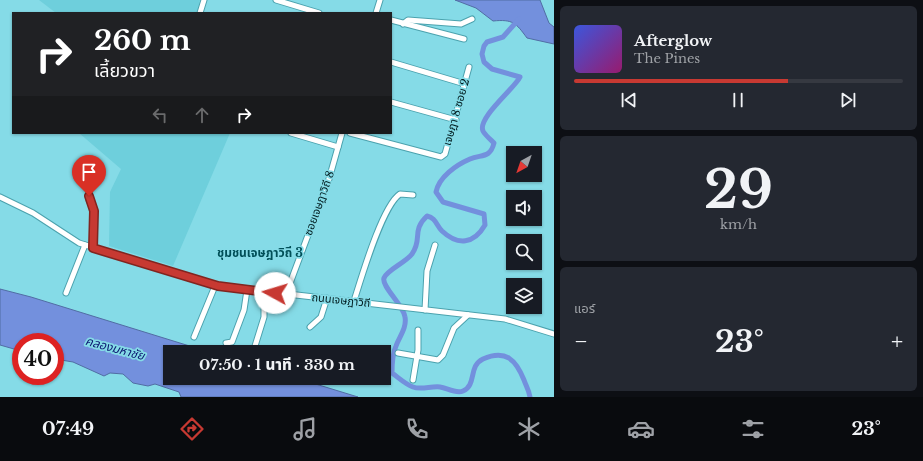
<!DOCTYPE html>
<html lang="th">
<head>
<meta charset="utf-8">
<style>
	:root { --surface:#171b24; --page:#242831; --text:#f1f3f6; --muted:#9ea1a6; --line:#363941; --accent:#c73932 }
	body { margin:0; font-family:"Libre Baskerville","Noto Sans Thai",serif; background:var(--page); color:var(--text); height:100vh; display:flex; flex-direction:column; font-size:15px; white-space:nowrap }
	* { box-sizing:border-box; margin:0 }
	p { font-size:13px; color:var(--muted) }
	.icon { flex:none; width:22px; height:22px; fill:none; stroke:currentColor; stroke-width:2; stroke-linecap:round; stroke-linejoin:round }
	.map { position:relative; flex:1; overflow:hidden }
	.side { display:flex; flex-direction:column; gap:6px; padding:6px; background:#0d0f14; width:369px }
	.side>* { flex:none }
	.guide { position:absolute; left:12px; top:12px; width:380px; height:122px; border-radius:0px; box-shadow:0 1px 3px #0004; background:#202124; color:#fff; overflow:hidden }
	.needle { width:26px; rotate:220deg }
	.buttons { position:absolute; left:506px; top:146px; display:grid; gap:8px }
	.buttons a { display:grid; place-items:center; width:36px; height:36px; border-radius:0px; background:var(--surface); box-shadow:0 1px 3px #0004; font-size:20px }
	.speed { position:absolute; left:12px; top:333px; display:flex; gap:8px; font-size:20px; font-weight:700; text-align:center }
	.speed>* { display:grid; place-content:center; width:52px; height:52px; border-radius:50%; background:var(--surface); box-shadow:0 1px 3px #0004; line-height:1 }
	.speed .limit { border:6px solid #d22; background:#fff; color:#111 }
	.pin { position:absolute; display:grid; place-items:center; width:34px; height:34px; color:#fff; margin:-41px -17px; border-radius:50% 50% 50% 0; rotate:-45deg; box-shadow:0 0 4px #0007 }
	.pin .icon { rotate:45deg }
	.me { position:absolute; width:44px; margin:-22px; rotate:276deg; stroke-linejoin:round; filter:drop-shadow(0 0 3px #0008) }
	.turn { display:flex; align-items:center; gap:14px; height:84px; padding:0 16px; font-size:18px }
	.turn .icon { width:52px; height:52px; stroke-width:2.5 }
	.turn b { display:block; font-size:28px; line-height:34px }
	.lanes { display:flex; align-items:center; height:38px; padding:0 16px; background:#0003; justify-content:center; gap:20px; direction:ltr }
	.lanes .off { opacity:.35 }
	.big { font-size:30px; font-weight:800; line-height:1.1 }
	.side .tile { flex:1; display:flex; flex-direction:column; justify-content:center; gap:6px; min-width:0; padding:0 14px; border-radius:6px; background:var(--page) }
	.side .dial { align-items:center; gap:0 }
	.dial b { font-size:52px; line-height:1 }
	.song { display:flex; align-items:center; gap:12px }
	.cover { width:48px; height:48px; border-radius:6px; background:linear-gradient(135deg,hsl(230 70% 55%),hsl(320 70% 35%)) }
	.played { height:4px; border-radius:2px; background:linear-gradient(90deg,var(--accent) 65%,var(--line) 65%) }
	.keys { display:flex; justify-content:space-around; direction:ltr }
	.heat { display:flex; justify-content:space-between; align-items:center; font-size:22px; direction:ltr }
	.trip { position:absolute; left:163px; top:345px; width:228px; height:40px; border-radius:0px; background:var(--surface); box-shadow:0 1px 3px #0004; font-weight:800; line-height:40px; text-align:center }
	.menu { display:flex; height:64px; justify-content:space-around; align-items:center; background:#090b0e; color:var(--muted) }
	.menu .icon { width:28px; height:28px }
	.menu .on { color:var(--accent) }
	.menu b { font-size:18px; color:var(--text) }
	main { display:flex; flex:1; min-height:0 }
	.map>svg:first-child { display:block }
	.built { fill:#6ecfdc }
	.water { fill:#7390dd; stroke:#516da4 }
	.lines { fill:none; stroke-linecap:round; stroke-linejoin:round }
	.canal { stroke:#7390dd; stroke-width:5 }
	.minor-casing { stroke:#4ba2ae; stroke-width:7 }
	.minor { stroke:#fff; stroke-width:5 }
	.route-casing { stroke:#812520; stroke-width:10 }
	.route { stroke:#c73932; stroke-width:7 }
	.labels { text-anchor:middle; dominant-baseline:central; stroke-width:3.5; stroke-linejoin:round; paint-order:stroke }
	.street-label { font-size:11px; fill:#011c1f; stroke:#85dbe7 }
	.neighbourhood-label { font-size:12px; font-weight:bold; fill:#004f58; stroke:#85dbe7 }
	.water-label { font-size:12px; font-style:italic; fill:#0c1871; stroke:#85dbe7 }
</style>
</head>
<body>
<main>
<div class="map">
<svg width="554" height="397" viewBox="0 0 554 397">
	<rect width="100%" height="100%" fill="#85dbe7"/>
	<!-- built -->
	<g class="built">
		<polygon points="39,0 200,0 197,13 56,13"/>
		<polygon points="79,133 230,133 173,266 109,246 110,192 121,169"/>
	</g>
	<!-- water -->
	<g class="water">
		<path d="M455,0H540L549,23L554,27V44L527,38C516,23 513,19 493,21L476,8Z"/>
		<polygon points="0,289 31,297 209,352 170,352 170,378 296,378 358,397 181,397 179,392 155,384 148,386 133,383 123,374 110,373 104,376 73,362 55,359 55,342 21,342 21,351 0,345"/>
	</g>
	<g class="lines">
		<!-- canal -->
		<path class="canal" d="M519,19L503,37L487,42L484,46L482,54L484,62L492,69L520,77C515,88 477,118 483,131C485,135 491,140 494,143C490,159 481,154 470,159C456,165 439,177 436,192L443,202L484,214L485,225C474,244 458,246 442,231C436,225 436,218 427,216C411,231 423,239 412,254C405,263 387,270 384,278C381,286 404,306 405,317C407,328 399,337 396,346C392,355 392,364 392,373C399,378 405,384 413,387C421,390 431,386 440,387C447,388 456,394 463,391C477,385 468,366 483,359C506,349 516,360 524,380C526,386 529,390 530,397"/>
		<defs>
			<g id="minor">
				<polyline points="276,0 319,13"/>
				<polyline points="200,13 204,0"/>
				<polyline points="376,13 380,0"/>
				<polyline points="391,20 464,39"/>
				<polyline points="403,24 408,20 461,24 472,19"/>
				<polyline points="391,62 465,84"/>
				<polyline points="391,102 456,120"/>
				<polyline points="291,133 338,147"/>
				<polyline points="350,133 441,157 445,154 469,67"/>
				<polyline points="89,189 89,200 94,211 93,248"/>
				<polyline points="0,197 33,213 79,243 218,286 505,319 554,334"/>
				<polyline points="66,293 85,245"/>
				<polyline points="286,294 329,179 342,133"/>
				<path d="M354,301C361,279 382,206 400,194L413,195"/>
				<polyline points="425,310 427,271 435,245"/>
				<polyline points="310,327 321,317 327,298"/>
				<polyline points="194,337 215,286"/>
				<polyline points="226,343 232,342 244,310 247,290"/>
				<polyline points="255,346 264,317 264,291"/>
				<polyline points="398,353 438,360 443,355 454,328 468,315"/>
				<polyline points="413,380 418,350 418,330"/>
			</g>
		</defs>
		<!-- minor casing -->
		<use href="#minor" class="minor-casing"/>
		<!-- minor -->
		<use href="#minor" class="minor"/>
	</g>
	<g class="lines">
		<defs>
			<polyline id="route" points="89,196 94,211 93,248 218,286 275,293"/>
		</defs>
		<!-- route casing -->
		<use href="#route" class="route-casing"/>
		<!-- route -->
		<use href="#route" class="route"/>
	</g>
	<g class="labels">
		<!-- street labels -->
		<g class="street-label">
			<text transform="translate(456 112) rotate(-74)">เจษฎา 8 ซอย 2</text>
			<text transform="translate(319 203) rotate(-70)">ซอยเจษฎาวิถี 8</text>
			<text transform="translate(341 300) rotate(6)">ถนนเจษฎาวิถี</text>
		</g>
		<!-- neighbourhood labels -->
		<g class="neighbourhood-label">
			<text x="260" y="252">ชุมชนเจษฎาวิถี 3</text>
		</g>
		<!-- water labels -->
		<g class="water-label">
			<text transform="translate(115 348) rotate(15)">คลองมหาชัย</text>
		</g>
	</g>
</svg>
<div class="buttons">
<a><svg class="needle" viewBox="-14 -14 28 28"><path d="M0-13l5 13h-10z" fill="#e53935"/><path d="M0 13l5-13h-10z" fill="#9ea1a6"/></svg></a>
<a><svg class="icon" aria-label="sound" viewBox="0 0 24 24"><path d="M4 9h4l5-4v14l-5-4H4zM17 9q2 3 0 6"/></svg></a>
<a><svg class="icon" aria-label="search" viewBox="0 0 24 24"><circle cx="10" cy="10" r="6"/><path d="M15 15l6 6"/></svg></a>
<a><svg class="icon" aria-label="layers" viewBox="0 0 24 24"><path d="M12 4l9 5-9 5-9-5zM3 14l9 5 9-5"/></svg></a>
</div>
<div class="speed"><div class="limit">40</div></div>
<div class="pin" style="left:89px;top:196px;background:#d93025"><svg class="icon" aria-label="arrive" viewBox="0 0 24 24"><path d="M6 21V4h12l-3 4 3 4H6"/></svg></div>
<svg class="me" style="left:275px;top:293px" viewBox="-20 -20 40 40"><circle r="19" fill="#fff"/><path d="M0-13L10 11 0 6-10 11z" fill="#c73932"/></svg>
<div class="trip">07:50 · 1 นาที · 330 m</div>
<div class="guide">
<div class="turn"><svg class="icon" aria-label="right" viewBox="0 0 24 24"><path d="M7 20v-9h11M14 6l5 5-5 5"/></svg><div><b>260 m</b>เลี้ยวขวา</div></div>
<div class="lanes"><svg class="icon off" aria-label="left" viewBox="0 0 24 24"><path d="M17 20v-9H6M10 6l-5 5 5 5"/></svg><svg class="icon off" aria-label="ahead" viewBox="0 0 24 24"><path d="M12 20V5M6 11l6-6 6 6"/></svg><svg class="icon" aria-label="right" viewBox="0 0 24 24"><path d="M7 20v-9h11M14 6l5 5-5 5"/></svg></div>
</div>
</div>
<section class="side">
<div class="tile">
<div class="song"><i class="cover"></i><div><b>Afterglow</b><p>The Pines</p></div></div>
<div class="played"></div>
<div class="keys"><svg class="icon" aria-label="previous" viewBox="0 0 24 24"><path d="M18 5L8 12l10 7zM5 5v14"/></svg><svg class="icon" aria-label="pause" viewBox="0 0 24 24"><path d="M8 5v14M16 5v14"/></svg><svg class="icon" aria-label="next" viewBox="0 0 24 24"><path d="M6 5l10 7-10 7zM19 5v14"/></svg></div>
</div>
<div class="tile dial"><b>29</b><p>km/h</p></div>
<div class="tile"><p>แอร์</p>
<div class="heat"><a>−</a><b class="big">23°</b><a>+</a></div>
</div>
</section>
</main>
<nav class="menu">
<b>07:49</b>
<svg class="icon on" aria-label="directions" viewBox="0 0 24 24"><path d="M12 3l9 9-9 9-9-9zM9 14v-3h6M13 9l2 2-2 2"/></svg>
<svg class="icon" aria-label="music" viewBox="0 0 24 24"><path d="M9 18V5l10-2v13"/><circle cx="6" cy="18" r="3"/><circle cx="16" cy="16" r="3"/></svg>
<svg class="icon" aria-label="phone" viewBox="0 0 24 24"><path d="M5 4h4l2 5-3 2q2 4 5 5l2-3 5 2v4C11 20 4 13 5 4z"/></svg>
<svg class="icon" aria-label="climate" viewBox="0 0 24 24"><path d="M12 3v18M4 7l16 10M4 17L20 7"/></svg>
<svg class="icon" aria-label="car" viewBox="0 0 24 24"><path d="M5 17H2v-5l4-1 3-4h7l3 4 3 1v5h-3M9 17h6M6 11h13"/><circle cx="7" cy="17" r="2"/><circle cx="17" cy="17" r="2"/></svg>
<svg class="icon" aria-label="filters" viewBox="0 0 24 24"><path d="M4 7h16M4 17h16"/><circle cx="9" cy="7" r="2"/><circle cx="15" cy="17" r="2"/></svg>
<b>23°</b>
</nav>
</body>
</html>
